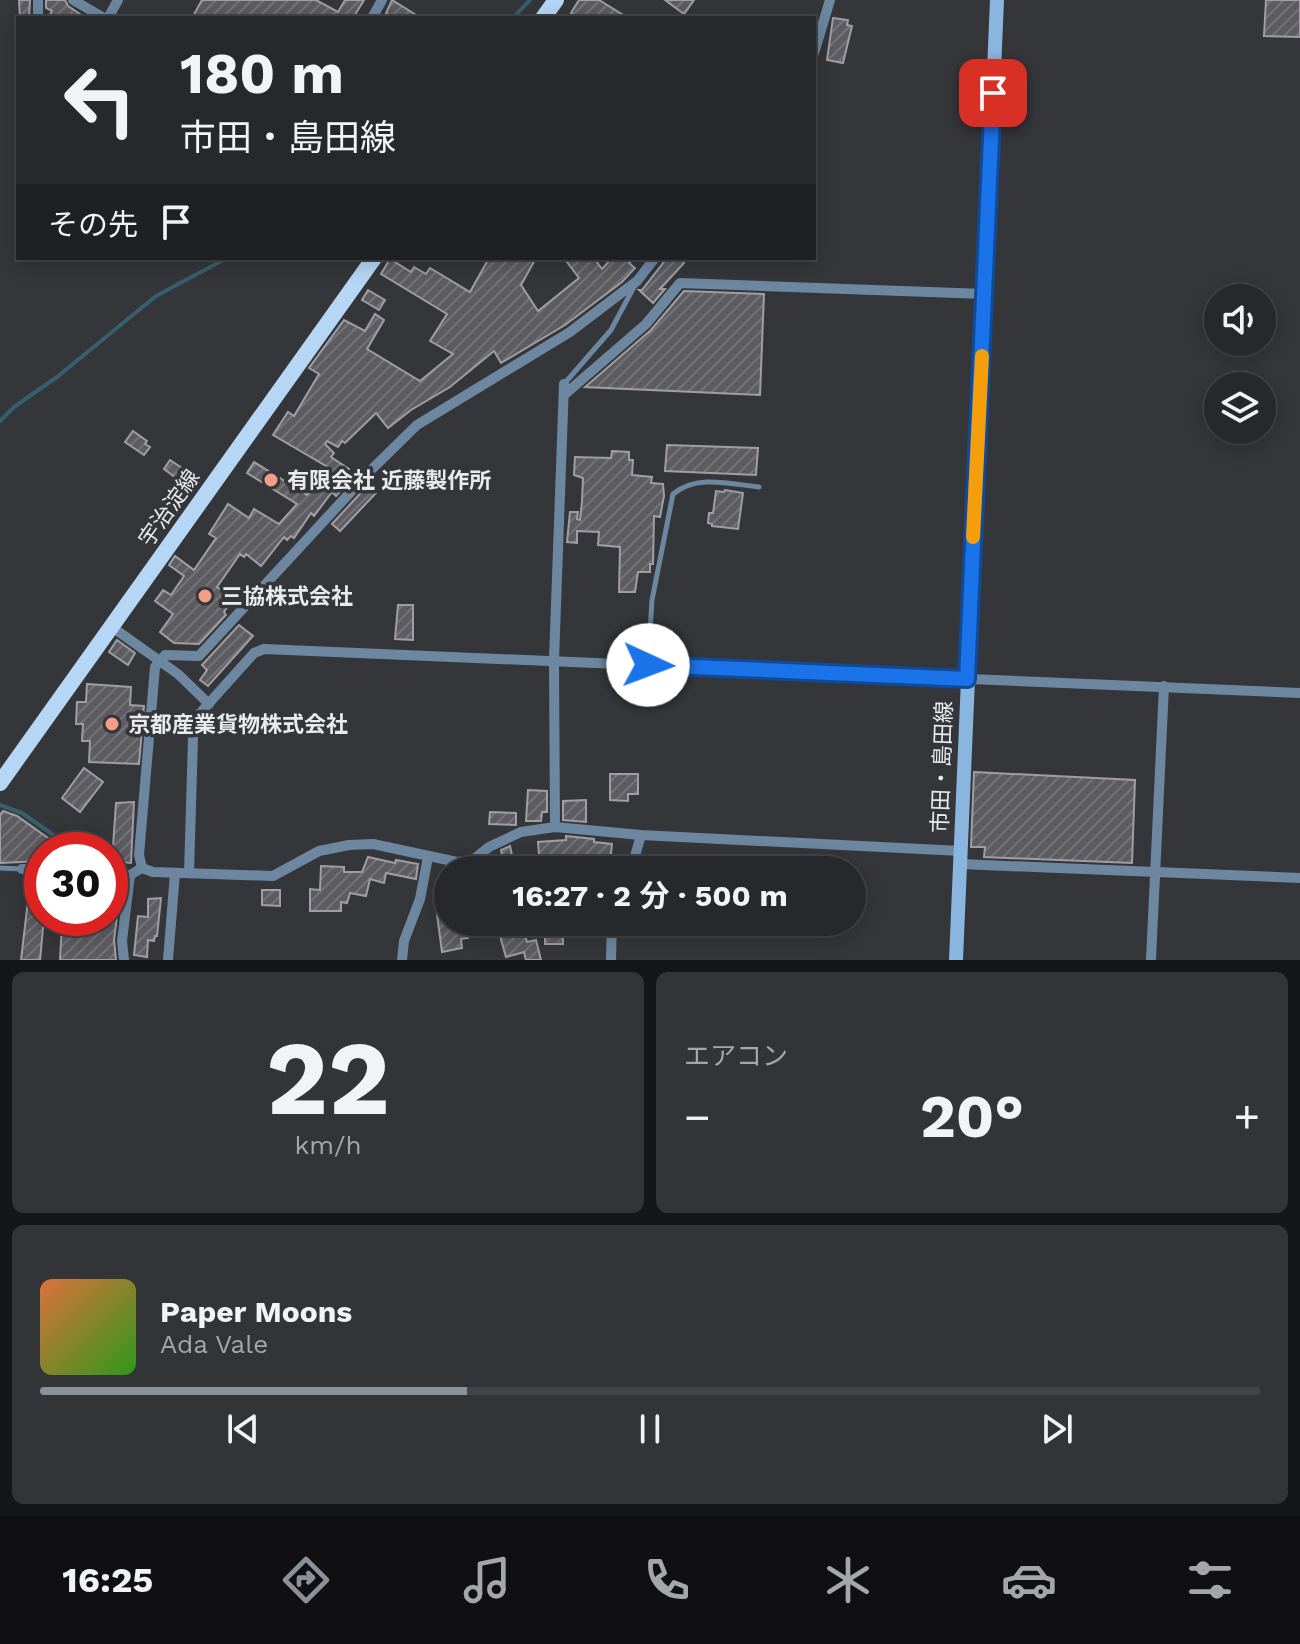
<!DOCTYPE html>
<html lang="ja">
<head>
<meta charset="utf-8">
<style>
	:root { --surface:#27282c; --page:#333438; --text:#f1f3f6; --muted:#a4a6a9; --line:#434448; --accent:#8c9099 }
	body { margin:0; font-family:"Work Sans","Noto Sans JP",sans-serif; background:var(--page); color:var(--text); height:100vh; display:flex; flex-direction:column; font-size:30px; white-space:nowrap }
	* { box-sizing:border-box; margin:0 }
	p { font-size:26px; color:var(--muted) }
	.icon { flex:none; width:44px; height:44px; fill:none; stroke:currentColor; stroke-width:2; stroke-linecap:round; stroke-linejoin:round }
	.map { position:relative; height:960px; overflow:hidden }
	.sheet { display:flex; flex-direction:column; gap:12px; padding:12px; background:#151618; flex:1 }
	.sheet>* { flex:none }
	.top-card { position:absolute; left:16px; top:16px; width:800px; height:244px; border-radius:0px; box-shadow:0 4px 20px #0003,0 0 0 2px var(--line); background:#27282c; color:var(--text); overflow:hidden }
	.fabs { position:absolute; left:1204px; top:284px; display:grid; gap:16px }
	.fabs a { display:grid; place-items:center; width:72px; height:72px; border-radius:50%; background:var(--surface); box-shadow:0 4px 20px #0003,0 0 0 2px var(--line); font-size:40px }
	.speed { position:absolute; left:24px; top:832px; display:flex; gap:16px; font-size:40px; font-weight:700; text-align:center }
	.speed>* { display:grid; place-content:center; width:104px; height:104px; border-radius:50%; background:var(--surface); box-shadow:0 4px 20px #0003,0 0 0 2px var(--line); line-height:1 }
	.speed .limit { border:12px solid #d22; background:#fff; color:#111 }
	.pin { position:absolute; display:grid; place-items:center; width:68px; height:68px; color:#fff; margin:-34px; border-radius:16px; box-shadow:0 4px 12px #0006 }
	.me { position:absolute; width:88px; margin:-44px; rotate:92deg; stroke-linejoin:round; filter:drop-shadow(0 0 6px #0008) }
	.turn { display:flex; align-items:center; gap:28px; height:168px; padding:0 32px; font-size:36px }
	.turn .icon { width:104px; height:104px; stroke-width:2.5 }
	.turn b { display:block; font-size:56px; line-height:68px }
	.then { display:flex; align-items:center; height:76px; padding:0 32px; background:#0003; gap:16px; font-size:30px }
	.big { font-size:60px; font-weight:700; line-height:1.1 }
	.sheet .card { flex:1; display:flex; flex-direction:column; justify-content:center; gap:12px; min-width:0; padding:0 28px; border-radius:12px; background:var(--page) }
	.sheet .dial { align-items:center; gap:0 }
	.dial b { font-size:104px; line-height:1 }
	.song { display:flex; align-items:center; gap:24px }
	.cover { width:96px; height:96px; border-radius:12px; background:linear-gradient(135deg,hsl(20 70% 55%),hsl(110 70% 35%)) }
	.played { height:8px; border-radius:4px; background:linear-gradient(90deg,var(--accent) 35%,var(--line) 35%) }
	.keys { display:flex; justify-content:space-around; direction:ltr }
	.heat { display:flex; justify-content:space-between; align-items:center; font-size:44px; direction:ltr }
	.sheet .tiles { flex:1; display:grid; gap:12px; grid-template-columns:1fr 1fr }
	.card:last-child { grid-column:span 2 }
	.trip { position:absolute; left:434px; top:856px; width:432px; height:80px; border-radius:40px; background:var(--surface); box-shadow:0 4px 20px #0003,0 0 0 2px var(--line); font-weight:700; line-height:80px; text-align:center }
	.tab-bar { display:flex; height:128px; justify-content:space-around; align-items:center; background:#101012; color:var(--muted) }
	.tab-bar .icon { width:56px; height:56px }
	.tab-bar .selected { color:var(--accent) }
	.tab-bar b { font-size:36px; color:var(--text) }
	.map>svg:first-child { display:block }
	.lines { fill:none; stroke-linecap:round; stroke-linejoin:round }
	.stream { stroke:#375f6e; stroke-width:4 }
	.building { fill:url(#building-hatch); stroke:#a09ea4; stroke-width:2 }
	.lane { stroke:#6d87a1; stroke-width:5 }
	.street { stroke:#6d87a1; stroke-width:10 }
	.secondary { stroke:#8ab5de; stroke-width:14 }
	.primary { stroke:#b6d6f6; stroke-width:16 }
	.route-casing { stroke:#114b97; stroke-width:20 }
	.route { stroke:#1a73e8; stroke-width:14 }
	.slow { stroke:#f59e0b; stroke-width:14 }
	.poi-dot { fill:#f49e89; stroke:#34363a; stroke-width:3 }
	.labels { text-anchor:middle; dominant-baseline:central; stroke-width:7; stroke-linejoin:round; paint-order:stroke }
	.poi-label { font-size:22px; font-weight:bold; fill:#e9eaed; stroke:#34363a; text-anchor:start }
	.street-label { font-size:22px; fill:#e9eaed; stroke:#34363a }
</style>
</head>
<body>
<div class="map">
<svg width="1300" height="960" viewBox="0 0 1300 960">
	<defs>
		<pattern id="building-hatch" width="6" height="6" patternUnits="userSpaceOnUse" patternTransform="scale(2)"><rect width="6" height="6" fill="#5d5c61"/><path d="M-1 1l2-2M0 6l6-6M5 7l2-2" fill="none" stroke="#747478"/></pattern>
	</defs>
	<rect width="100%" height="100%" fill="#34363a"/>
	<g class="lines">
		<!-- stream -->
		<g class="stream">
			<polyline points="513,18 530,0"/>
			<polyline points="0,421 14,407 57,377 156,296 227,258"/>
			<polyline points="0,805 22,813 75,850"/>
		</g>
	</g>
	<!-- building -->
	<g class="building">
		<polygon points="19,0 30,0 29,18 20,18"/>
		<polygon points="46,0 65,0 68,6 80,14 78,18 48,18 52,11 46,8"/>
		<polygon points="202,0 316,0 338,12 345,0 364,0 353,18 192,18"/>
		<polygon points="392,0 421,18 394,18 386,13"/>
		<polygon points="579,0 599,0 628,18 580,18 571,13"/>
		<polygon points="665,0 694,0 684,14"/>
		<polygon points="1266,0 1300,0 1300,37 1264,36"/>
		<polygon points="833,18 848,20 847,25 852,26 843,63 827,60"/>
		<polygon points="489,258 536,258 521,285 538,311 579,278 564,258 594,258 602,269 612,258 635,258 629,263 635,268 622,282 565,325 501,363 494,351 450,387 411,410 388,428 376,413 345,443 342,441 338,447 327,441 325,444 334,453 331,457 349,469 341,481 346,485 336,496 332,492 314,516 311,513 294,538 291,536 287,540 284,537 261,566 246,554 244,557 240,554 217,587 233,598 224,612 226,615 199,644 174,643 160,632 173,614 155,601 163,590 171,595 184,576 169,565 175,556 194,570 216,538 209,534 228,504 249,518 254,509 279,524 297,504 247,473 254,462 307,495 331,469 273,435 288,412 294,416 319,374 309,368 344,320 365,331 375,314 384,320 367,349 420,381 453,354 430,341 447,314 381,274 390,259 411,272 414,267 426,274 430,268 470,292"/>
		<polygon points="667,258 679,258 684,263 660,289 665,289 653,303 639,290 642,290"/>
		<polygon points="368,290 385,300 379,310 362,300"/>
		<polygon points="684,291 764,294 760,395 585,387 651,330"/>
		<polygon points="133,431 147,441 145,444 150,447 144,455 125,442"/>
		<polygon points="667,445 758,448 756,475 665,471"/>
		<polygon points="612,451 629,452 629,460 633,460 632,475 652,477 651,483 663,484 664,496 660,517 654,516 653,564 650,564 650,572 638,572 635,592 619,592 620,547 598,545 599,532 577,531 577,543 567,542 570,512 578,512 577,519 580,520 582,502 583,478 574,475 575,457 611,458"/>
		<polygon points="170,460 194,476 187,486 164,469"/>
		<polygon points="368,485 376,493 340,531 332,524"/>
		<polygon points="725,490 743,493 738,529 712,526 712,524 708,523 709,513 713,513 716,491 724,492"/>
		<polygon points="398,605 413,605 413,640 395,639"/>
		<polygon points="239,625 253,636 208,686 200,680 207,670 202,665"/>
		<polygon points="117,640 135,653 128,665 109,652"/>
		<polygon points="87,684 131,687 130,705 144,706 139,764 89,762 90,741 82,741 83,724 76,724 77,702 86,702"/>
		<polygon points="84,768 103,782 80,812 62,798"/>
		<polygon points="974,772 1135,780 1132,863 984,857 985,847 971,847"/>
		<polygon points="610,774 638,774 638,794 628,794 628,801 610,800"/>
		<polygon points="528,790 547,791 547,812 542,812 541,821 526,821"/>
		<polygon points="586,800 586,822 563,820 563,801"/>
		<polygon points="134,802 131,863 112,861 116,803"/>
		<polygon points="3,811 17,816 65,850 42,850 42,861 0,863 0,815"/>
		<polygon points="490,812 516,813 516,825 489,824"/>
		<polygon points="566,836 594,839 594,842 612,844 610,863 576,860 576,857 556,859 557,866 540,867 538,842 566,840"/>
		<polygon points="510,846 515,869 505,870 501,850"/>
		<polygon points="368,857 395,863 396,860 418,864 416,879 386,873 384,883 370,879 366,896 350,893 347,903 341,902 341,911 310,911 310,889 320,890 321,866 344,867 344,872 362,872"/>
		<polygon points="30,883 42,884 42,918 44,918 40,960 21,960"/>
		<polygon points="262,890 280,890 280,906 262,905"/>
		<polygon points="444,891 448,922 471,922 472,930 467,931 468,938 461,939 462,948 442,952 434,892"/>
		<polygon points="161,898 157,936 155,936 154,941 148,940 147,957 134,955 138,916 148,917 148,899"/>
		<polygon points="110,902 119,902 114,940 116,960 60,960 62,923 86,925 87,918 110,918"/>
		<polygon points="496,922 522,922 527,942 536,940 541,960 526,960 524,952 506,957"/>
		<polygon points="540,922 575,922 572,933 563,931 563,944 545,944 545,927 540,926"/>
	</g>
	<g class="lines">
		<!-- lane -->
		<g class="lane">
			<polyline points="564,384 611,330 635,285"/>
			<path d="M648,664L652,600L673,494C697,474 730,484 759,487"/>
			<polyline points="0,868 21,869"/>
		</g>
		<!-- street -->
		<g class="street">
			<polyline points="38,0 38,18"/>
			<polyline points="73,0 104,18"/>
			<polyline points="108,18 118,0"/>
			<polyline points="372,18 382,0"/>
			<polyline points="814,53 830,0"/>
			<polyline points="564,395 646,324 680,283 985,294"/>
			<polyline points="112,627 178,674 209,704"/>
			<polyline points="149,729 183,726 193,721 254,653 264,649 1300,693"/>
			<polyline points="555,827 554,660 564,384"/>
			<polyline points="960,864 1300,878"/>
			<polyline points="142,868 139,855 155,667 165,655 199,656 371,470 417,425 570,332 637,281 655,258"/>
			<polyline points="22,869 42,869"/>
			<polyline points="631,870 641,835"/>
			<polyline points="189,873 193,738 189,723"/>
			<polyline points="110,879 130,875 142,868 153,872 273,876 319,851 349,845 373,844 457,862 473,860 489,847 521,832 555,827 641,835 961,851"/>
			<polyline points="124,960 122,941 130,875"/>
			<polyline points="168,960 175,873"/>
			<polyline points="402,960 404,941 420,899 428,857"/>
			<polyline points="611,960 612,922"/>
			<polyline points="1151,960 1164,686"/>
		</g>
		<!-- secondary -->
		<polyline class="secondary" points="956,960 997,0"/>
		<!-- primary -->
		<g class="primary">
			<polyline points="543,18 556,0"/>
			<polyline points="0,783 374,258"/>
		</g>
	</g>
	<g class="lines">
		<defs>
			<polyline id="route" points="648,665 967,679 993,93"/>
		</defs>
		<!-- route casing -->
		<use href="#route" class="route-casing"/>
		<!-- route -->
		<use href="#route" class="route"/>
		<!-- slow -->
		<polyline class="slow" points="973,537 982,356"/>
	</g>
	<!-- markers -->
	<g class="poi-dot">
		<circle cx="271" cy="480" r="8"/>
		<circle cx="205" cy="596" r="8"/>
		<circle cx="112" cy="724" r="8"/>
	</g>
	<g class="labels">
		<!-- poi labels -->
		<g class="poi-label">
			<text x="287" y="480">有限会社 近藤製作所</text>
			<text x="221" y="596">三協株式会社</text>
			<text x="128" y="724">京都産業貨物株式会社</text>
		</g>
		<!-- street labels -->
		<g class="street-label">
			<text transform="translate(169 508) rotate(-55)">宇治淀線</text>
			<text transform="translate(942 767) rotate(-88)">市田・島田線</text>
		</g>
	</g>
</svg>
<div class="fabs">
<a><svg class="icon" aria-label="sound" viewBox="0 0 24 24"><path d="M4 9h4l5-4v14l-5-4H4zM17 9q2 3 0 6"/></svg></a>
<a><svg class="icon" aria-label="layers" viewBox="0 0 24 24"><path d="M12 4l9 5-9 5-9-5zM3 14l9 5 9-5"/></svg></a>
</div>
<div class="speed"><div class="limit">30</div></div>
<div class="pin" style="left:993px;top:93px;background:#d93025"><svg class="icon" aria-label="arrive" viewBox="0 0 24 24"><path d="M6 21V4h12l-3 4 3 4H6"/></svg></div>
<svg class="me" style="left:648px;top:665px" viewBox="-20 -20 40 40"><circle r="19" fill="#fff"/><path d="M0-13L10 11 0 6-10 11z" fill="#1a73e8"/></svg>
<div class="trip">16:27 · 2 分 · 500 m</div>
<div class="top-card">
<div class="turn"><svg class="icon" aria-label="left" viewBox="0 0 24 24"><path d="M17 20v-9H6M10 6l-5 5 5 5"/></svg><div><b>180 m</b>市田・島田線</div></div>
<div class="then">その先<svg class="icon" aria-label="arrive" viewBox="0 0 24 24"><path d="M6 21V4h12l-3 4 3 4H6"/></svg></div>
</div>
</div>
<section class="sheet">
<div class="tiles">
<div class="card dial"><b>22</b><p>km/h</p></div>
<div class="card"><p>エアコン</p>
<div class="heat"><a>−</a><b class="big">20°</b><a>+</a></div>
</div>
<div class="card">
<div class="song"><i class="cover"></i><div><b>Paper Moons</b><p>Ada Vale</p></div></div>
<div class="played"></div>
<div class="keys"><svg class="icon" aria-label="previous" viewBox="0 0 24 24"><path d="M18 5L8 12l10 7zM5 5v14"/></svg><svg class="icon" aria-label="pause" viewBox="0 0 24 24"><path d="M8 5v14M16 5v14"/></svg><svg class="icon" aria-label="next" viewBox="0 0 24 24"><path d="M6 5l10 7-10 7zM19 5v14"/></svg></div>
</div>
</div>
</section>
<nav class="tab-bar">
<b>16:25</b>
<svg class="icon selected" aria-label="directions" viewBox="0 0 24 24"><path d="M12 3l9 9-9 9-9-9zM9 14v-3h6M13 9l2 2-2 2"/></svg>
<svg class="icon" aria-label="music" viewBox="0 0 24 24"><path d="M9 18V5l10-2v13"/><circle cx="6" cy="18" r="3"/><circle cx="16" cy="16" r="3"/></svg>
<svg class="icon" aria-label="phone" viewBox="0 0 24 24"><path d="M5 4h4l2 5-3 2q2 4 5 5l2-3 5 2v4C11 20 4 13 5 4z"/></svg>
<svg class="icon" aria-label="climate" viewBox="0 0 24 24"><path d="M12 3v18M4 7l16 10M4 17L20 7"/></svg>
<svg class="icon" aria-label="car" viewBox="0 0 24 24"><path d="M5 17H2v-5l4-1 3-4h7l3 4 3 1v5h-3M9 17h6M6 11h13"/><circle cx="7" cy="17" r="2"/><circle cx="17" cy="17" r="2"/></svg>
<svg class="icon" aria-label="filters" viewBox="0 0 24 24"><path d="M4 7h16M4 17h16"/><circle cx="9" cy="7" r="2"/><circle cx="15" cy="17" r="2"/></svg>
</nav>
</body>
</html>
